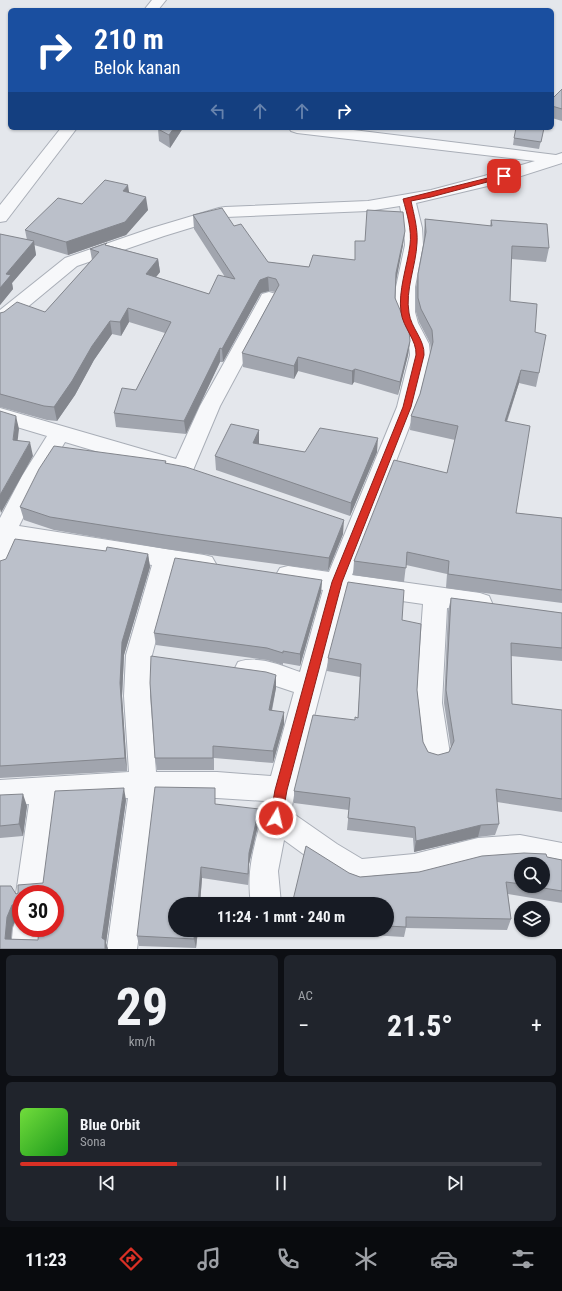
<!DOCTYPE html>
<html lang="id">
<head>
<meta charset="utf-8">
<style>
	:root { --surface:#171b24; --page:#20242c; --text:#f1f3f6; --muted:#9ea1a6; --line:#363941; --accent:#d93025 }
	body { margin:0; font-family:"Roboto Condensed",sans-serif; background:var(--page); color:var(--text); height:100vh; display:flex; flex-direction:column; font-size:15px; white-space:nowrap }
	* { box-sizing:border-box; margin:0 }
	p { font-size:13px; color:var(--muted) }
	.icon { flex:none; width:22px; height:22px; fill:none; stroke:currentColor; stroke-width:2; stroke-linecap:round; stroke-linejoin:round }
	.map { position:relative; height:949px; overflow:hidden }
	.sheet { display:flex; flex-direction:column; gap:6px; padding:6px; background:#0d0f14; flex:1 }
	.sheet>* { flex:none }
	.guide { position:absolute; left:8px; top:8px; width:546px; height:122px; border-radius:6px; box-shadow:0 1px 3px #0004; background:#1a4fa0; color:#fff; overflow:hidden }
	.fabs { position:absolute; left:514px; top:857px; display:grid; gap:8px }
	.fabs a { display:grid; place-items:center; width:36px; height:36px; border-radius:50%; background:var(--surface); box-shadow:0 1px 3px #0004; font-size:20px }
	.speed { position:absolute; left:12px; top:885px; display:flex; gap:8px; font-size:20px; font-weight:700; text-align:center }
	.speed>* { display:grid; place-content:center; width:52px; height:52px; border-radius:50%; background:var(--surface); box-shadow:0 1px 3px #0004; line-height:1 }
	.speed .limit { border:6px solid #d22; background:#fff; color:#111 }
	.pin { position:absolute; display:grid; place-items:center; width:34px; height:34px; color:#fff; margin:-17px; border-radius:8px; box-shadow:0 2px 6px #0006 }
	.me { position:absolute; width:44px; margin:-22px; rotate:9deg; stroke-linejoin:round; filter:drop-shadow(0 0 3px #0008) }
	.turn { display:flex; align-items:center; gap:14px; height:84px; padding:0 20px; font-size:18px }
	.turn .icon { width:52px; height:52px; stroke-width:2.5 }
	.turn b { display:block; font-size:28px; line-height:34px }
	.lanes { display:flex; align-items:center; height:38px; padding:0 20px; background:#0003; justify-content:center; gap:20px; direction:ltr }
	.lanes .off { opacity:.35 }
	.big { font-size:30px; font-weight:700; line-height:1.1 }
	.sheet .card { flex:1; display:flex; flex-direction:column; justify-content:center; gap:6px; min-width:0; padding:0 14px; border-radius:6px; background:var(--page) }
	.sheet .dial { align-items:center; gap:0 }
	.dial b { font-size:52px; line-height:1 }
	.song { display:flex; align-items:center; gap:12px }
	.cover { width:48px; height:48px; border-radius:6px; background:linear-gradient(135deg,hsl(100 70% 55%),hsl(120 70% 35%)) }
	.played { height:4px; border-radius:2px; background:linear-gradient(90deg,var(--accent) 30%,var(--line) 30%) }
	.keys { display:flex; justify-content:space-around; direction:ltr }
	.heat { display:flex; justify-content:space-between; align-items:center; font-size:22px; direction:ltr }
	.sheet .tiles { flex:1; display:grid; gap:6px; grid-template-columns:1fr 1fr }
	.card:last-child { grid-column:span 2 }
	.trip { position:absolute; left:168px; top:897px; width:226px; height:40px; border-radius:20px; background:var(--surface); box-shadow:0 1px 3px #0004; font-weight:700; line-height:40px; text-align:center }
	.tab-bar { display:flex; height:64px; justify-content:space-around; align-items:center; background:#090b0e; color:var(--muted) }
	.tab-bar .icon { width:28px; height:28px }
	.tab-bar .active { color:var(--accent) }
	.tab-bar b { font-size:18px; color:var(--text) }
	.map>svg:first-child { display:block }
	.lines { fill:none; stroke-linecap:round; stroke-linejoin:round }
	.minor-casing { stroke:#a9aeb7; stroke-width:2 }
	.minor { fill:#f7f8fa; fill-rule:evenodd }
	.wall { fill:#a1a5ae; fill-rule:evenodd }
	.shaded-wall { fill:#83868d }
	.building { fill:#bbc0ca; stroke:#83868d; fill-rule:evenodd }
	.route { fill:#d93025; stroke:#8d1f18 }
</style>
</head>
<body>
<div class="map">
<svg width="562" height="949" viewBox="0 0 562 949">
	<rect width="100%" height="100%" fill="#e4e7ec"/>
	<g class="lines">
		<defs>
			<g id="minor">
				<polygon points="152,0 166,0 158,10 144,10"/>
				<polygon points="61,128 77,128 6,221 0,222 0,205"/>
				<path d="M289,128H337L556,155L562,153V163L496,184L416,203L422,228L423,245L415,287V312L418,323L429,344L430,355L417,407L352,575L480,593L489,596L492,603L489,610L480,613L447,608L442,703L450,754L446,763L436,766L426,763L422,754L416,703L423,604L346,593L295,790L291,812L337,844L362,859L414,854L478,838L520,835L562,843V871L543,867V864L520,863L478,866L414,882L359,887L349,883L317,864L284,840L278,871L281,904H251C245,864 258,839 265,801L217,798L156,797L152,835L137,949H107L128,798L57,802L46,894H21V904L16,894L29,804L0,806V780L129,772L124,696L126,655L152,565L21,544L8,572L0,574V518L22,476L47,436L0,422V408L176,459L200,406L260,298L262,294L269,292L276,294L278,298L220,406L191,475L183,477L179,476L65,442L41,482L19,526L204,555L212,557L216,564L212,571L204,573L175,569L152,655L150,696L156,772H217L271,776L294,692L267,683L247,681L238,678L234,670L238,662C259,655 280,665 300,672L323,590L288,584L280,582L276,575L280,568L288,566L329,572L397,407L410,355L409,344L399,323L395,312L396,287L405,245L404,228L400,206L368,211L226,217L164,236L77,266L7,324L0,326V310L65,258L152,228L219,208L225,207L368,201L431,190L484,176L535,161L297,133L291,131Z"/>
				<polygon points="21,916 21,928 43,928 41,949 11,949 13,928 17,917"/>
			</g>
		</defs>
		<!-- minor casing -->
		<use href="#minor" class="minor-casing"/>
		<!-- minor -->
		<use href="#minor" class="minor"/>
	</g>
	<!-- wall -->
	<g class="wall">
		<polygon points="562,89 562,121 552,118 552,99"/>
		<polygon points="159,128 183,128 170,148 159,141 158,129"/>
		<polygon points="544,128 539,149 513,145 514,138"/>
		<polygon points="129,192 148,210 126,235 68,255 34,245 36,255 12,283 13,289 0,305 0,234 27,240 25,230 82,204"/>
		<polygon points="193,215 234,226 268,262 309,267 355,260 355,241 403,245 395,283 395,298 410,341 408,355 398,395 354,382 352,385 298,371 294,379 243,367 242,353 275,292 269,291 261,293 223,362 220,362 186,434 116,427 114,413 136,390 165,333 129,322 121,336 112,334 94,360 75,395 57,421 47,420 0,407 0,313 45,312 92,260 90,249 107,245 158,259 160,272 156,277 209,294 225,277 194,229"/>
		<polygon points="425,219 490,226 491,220 549,248 546,262 511,259 510,301 535,332 539,373 536,387 519,383 507,422 516,513 562,518 562,603 446,588 447,574 406,565 404,582 353,575 354,561 447,473 455,440 410,430 411,416 420,394 431,350 430,343 419,322 416,312 416,287 418,274 424,241 424,232"/>
		<polygon points="259,430 259,444 305,452 377,452 350,516 216,470 215,456"/>
		<polygon points="166,461 166,463 343,534 328,571 166,549 54,530 24,520 20,507"/>
		<polygon points="106,551 148,554 150,567 124,655 122,696 127,771 0,778 0,561"/>
		<polygon points="322,580 321,592 300,666 283,663 283,665 267,660 156,645 154,633"/>
		<polygon points="451,598 562,613 562,661 511,656 512,704 562,710 562,812 497,802 499,824 495,835 478,837 414,852 413,838 347,830 349,810 294,803 294,791 358,717 360,677 327,671 328,658 402,620 417,690 423,742 428,752 438,755 449,752 451,749 444,703 448,611"/>
		<polygon points="276,675 276,688 272,711 284,724 273,763 214,758 214,770 157,770 155,758"/>
		<polygon points="0,795 27,806 23,836 0,838"/>
		<path d="M126,800L106,943L108,949H0V886L16,894L43,883ZM21,894L55,928L38,940L11,939L12,928L17,916L18,915L21,923Z"/>
		<polygon points="216,804 259,821 249,864 248,885 202,878 200,904 175,904 198,930 196,948 139,946 137,936"/>
		<path d="M547,857L562,860V903L508,894L511,919L507,930L406,928L404,937L353,934V930H387V904H293V900L349,873L360,877L419,872ZM521,864L543,886H521Z"/>
	</g>
	<!-- shaded-wall -->
	<g class="shaded-wall">
		<polygon points="174,128 183,128 170,148 169,135"/>
		<polygon points="128,185 130,198 123,191"/>
		<polygon points="146,197 148,210 126,235 68,255 66,242"/>
		<polygon points="405,231 403,245 395,287 396,273"/>
		<polygon points="34,241 36,255 12,283 13,289 0,305 0,288 6,274"/>
		<polygon points="158,259 160,272 147,288 146,274"/>
		<polygon points="268,277 269,291 261,293 223,362 222,349 260,280"/>
		<polygon points="128,308 129,322 121,336 120,322"/>
		<polygon points="110,321 112,334 94,360 75,395 57,421 54,407 92,346"/>
		<polygon points="410,341 408,355 398,395 400,382"/>
		<polygon points="220,348 220,362 186,434 184,421"/>
		<polygon points="298,357 298,371 294,379 294,366"/>
		<polygon points="355,369 354,382 352,385 352,371"/>
		<polygon points="521,370 519,383 502,435 505,421"/>
		<polygon points="16,416 19,429 16,454 13,440"/>
		<polygon points="259,430 259,444 253,443"/>
		<polygon points="378,438 377,452 350,516 351,503"/>
		<polygon points="30,442 33,456 1,513 0,509 0,495"/>
		<polygon points="344,520 343,534 328,571 329,558"/>
		<polygon points="148,554 150,567 124,655 122,696 127,771 125,758 120,683 122,642"/>
		<polygon points="322,580 321,592 300,666 300,654"/>
		<polygon points="276,675 276,688 269,723 269,710"/>
		<polygon points="284,712 284,724 273,763 273,751"/>
		<polygon points="124,788 126,800 106,943 108,949 105,949 102,938"/>
		<polygon points="23,794 27,806 23,836 19,824"/>
		<polygon points="259,809 259,821 249,864 248,885 248,874 249,853"/>
		<polygon points="481,825 478,837 414,852 416,841"/>
		<polygon points="201,867 202,878 200,904 198,904"/>
		<polygon points="12,905 17,916 12,928 10,949 5,939 7,917"/>
		<polygon points="195,930 198,930 196,948 194,939"/>
	</g>
	<!-- building -->
	<g class="building">
		<polygon points="562,89 562,109 552,106 552,99"/>
		<polygon points="159,128 174,128 169,135 158,129"/>
		<polygon points="516,128 544,128 541,142 514,138"/>
		<polygon points="105,180 128,185 123,191 146,197 125,222 66,242 25,230 58,198 82,204"/>
		<polygon points="222,208 234,226 241,224 268,262 309,267 313,255 355,260 355,241 365,241 367,210 403,212 405,231 396,273 395,298 409,331 410,341 400,382 355,369 352,371 298,357 294,366 242,353 279,285 276,279 268,277 260,280 222,349 220,348 184,421 114,413 122,388 136,390 171,322 128,308 120,322 110,321 92,346 72,381 54,407 44,406 0,394 0,313 4,312 17,302 45,312 99,252 90,249 107,243 105,245 158,259 146,274 209,294 218,275 235,279 193,215"/>
		<polygon points="425,219 492,226 491,220 547,224 549,248 512,246 510,301 537,304 535,332 546,335 539,373 521,370 505,421 530,426 516,513 562,518 562,590 448,574 449,561 407,552 406,568 354,561 394,460 447,473 458,426 411,416 420,394 433,342 432,330 421,309 418,298 418,274 426,232"/>
		<polygon points="0,234 34,241 6,274 11,275 0,288"/>
		<polygon points="0,411 16,416 13,440 30,442 0,495"/>
		<polygon points="231,424 259,430 253,443 305,452 320,428 378,438 351,503 215,456"/>
		<polygon points="54,446 166,461 165,463 186,467 344,520 329,558 165,535 50,517 20,507 39,469"/>
		<polygon points="15,539 106,551 107,547 148,554 122,642 120,683 125,758 0,766 0,561 6,559"/>
		<polygon points="175,558 322,580 300,654 283,651 283,653 267,648 154,633"/>
		<polygon points="348,582 404,590 402,620 421,624 417,690 423,742 428,752 438,755 449,752 454,741 446,690 451,598 562,613 562,648 511,643 512,704 562,710 562,799 496,789 499,824 481,825 416,841 415,827 348,818 350,798 294,791 313,715 355,720 355,717 358,718 361,664 328,658"/>
		<polygon points="151,656 266,672 276,675 269,710 284,712 273,751 213,746 213,758 155,758 150,683"/>
		<polygon points="155,787 215,788 215,804 259,809 249,853 248,874 201,867 198,904 175,904 175,930 195,930 194,939 137,936"/>
		<path d="M124,788L102,938L105,940V949H0V886H11L16,894L18,893V885L43,883L55,791ZM21,894H55V928H39L38,940L5,939L7,917L12,905L17,904L18,916H21Z"/>
		<polygon points="23,794 19,824 0,826 0,795"/>
		<polygon points="306,846 349,873 360,877 419,872 482,856 524,853 546,854 547,857 562,860 562,891 531,886 543,886 543,864 521,864 521,884 506,882 511,919 406,917 406,927 387,926 387,904 309,904 293,900"/>
	</g>
	<!-- route -->
	<path class="route" d="M504,174L507,176L506,177L431,197L411,201C414,215 418,229 417,243C416,266 405,290 409,313C411,328 425,340 424,355L411,407L342,582L287,790L282,818L280,822L276,824L272,822L270,818L275,790L332,582L403,407L416,355C417,340 403,328 401,312C398,291 407,267 410,245C412,230 407,214 403,199Z"/>
</svg>
<div class="fabs">
<a><svg class="icon" aria-label="search" viewBox="0 0 24 24"><circle cx="10" cy="10" r="6"/><path d="M15 15l6 6"/></svg></a>
<a><svg class="icon" aria-label="layers" viewBox="0 0 24 24"><path d="M12 4l9 5-9 5-9-5zM3 14l9 5 9-5"/></svg></a>
</div>
<div class="speed"><div class="limit">30</div></div>
<div class="pin" style="left:504px;top:176px;background:#d93025"><svg class="icon" aria-label="arrive" viewBox="0 0 24 24"><path d="M6 21V4h12l-3 4 3 4H6"/></svg></div>
<svg class="me" style="left:276px;top:818px" viewBox="-20 -20 40 40"><circle r="17" fill="#d93025" stroke="#fff" stroke-width="3"/><path d="M0-11L8 9 0 5-8 9z" fill="#fff"/></svg>
<div class="trip">11:24 · 1 mnt · 240 m</div>
<div class="guide">
<div class="turn"><svg class="icon" aria-label="right" viewBox="0 0 24 24"><path d="M7 20v-9h11M14 6l5 5-5 5"/></svg><div><b>210 m</b>Belok kanan</div></div>
<div class="lanes"><svg class="icon off" aria-label="left" viewBox="0 0 24 24"><path d="M17 20v-9H6M10 6l-5 5 5 5"/></svg><svg class="icon off" aria-label="ahead" viewBox="0 0 24 24"><path d="M12 20V5M6 11l6-6 6 6"/></svg><svg class="icon off" aria-label="ahead" viewBox="0 0 24 24"><path d="M12 20V5M6 11l6-6 6 6"/></svg><svg class="icon" aria-label="right" viewBox="0 0 24 24"><path d="M7 20v-9h11M14 6l5 5-5 5"/></svg></div>
</div>
</div>
<section class="sheet">
<div class="tiles">
<div class="card dial"><b>29</b><p>km/h</p></div>
<div class="card"><p>AC</p>
<div class="heat"><a>−</a><b class="big">21.5°</b><a>+</a></div>
</div>
<div class="card">
<div class="song"><i class="cover"></i><div><b>Blue Orbit</b><p>Sona</p></div></div>
<div class="played"></div>
<div class="keys"><svg class="icon" aria-label="previous" viewBox="0 0 24 24"><path d="M18 5L8 12l10 7zM5 5v14"/></svg><svg class="icon" aria-label="pause" viewBox="0 0 24 24"><path d="M8 5v14M16 5v14"/></svg><svg class="icon" aria-label="next" viewBox="0 0 24 24"><path d="M6 5l10 7-10 7zM19 5v14"/></svg></div>
</div>
</div>
</section>
<nav class="tab-bar">
<b>11:23</b>
<svg class="icon active" aria-label="directions" viewBox="0 0 24 24"><path d="M12 3l9 9-9 9-9-9zM9 14v-3h6M13 9l2 2-2 2"/></svg>
<svg class="icon" aria-label="music" viewBox="0 0 24 24"><path d="M9 18V5l10-2v13"/><circle cx="6" cy="18" r="3"/><circle cx="16" cy="16" r="3"/></svg>
<svg class="icon" aria-label="phone" viewBox="0 0 24 24"><path d="M5 4h4l2 5-3 2q2 4 5 5l2-3 5 2v4C11 20 4 13 5 4z"/></svg>
<svg class="icon" aria-label="climate" viewBox="0 0 24 24"><path d="M12 3v18M4 7l16 10M4 17L20 7"/></svg>
<svg class="icon" aria-label="car" viewBox="0 0 24 24"><path d="M5 17H2v-5l4-1 3-4h7l3 4 3 1v5h-3M9 17h6M6 11h13"/><circle cx="7" cy="17" r="2"/><circle cx="17" cy="17" r="2"/></svg>
<svg class="icon" aria-label="filters" viewBox="0 0 24 24"><path d="M4 7h16M4 17h16"/><circle cx="9" cy="7" r="2"/><circle cx="15" cy="17" r="2"/></svg>
</nav>
</body>
</html>
